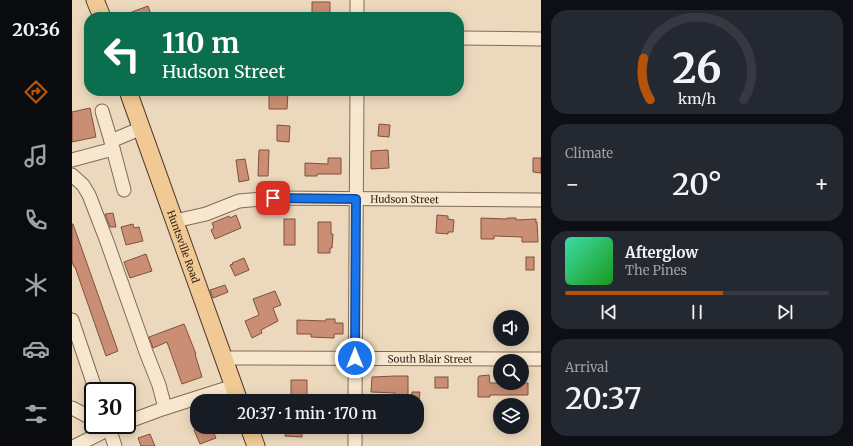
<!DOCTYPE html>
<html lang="en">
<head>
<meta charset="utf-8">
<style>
	:root { --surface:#171b24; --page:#242831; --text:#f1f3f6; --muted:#9ea1a6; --line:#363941; --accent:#b45309 }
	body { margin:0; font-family:Merriweather,serif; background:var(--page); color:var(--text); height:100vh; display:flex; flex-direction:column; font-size:15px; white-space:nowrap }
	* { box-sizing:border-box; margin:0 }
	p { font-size:13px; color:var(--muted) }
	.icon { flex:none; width:22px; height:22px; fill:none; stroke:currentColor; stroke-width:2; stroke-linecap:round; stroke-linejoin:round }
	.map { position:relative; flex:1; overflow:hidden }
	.drawer { display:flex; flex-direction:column; gap:10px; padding:10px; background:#0d0f14; width:312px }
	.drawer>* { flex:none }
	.guide { position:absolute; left:12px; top:12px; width:380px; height:84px; border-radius:16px; box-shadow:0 2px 10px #0003; background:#0b6e4f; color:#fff; overflow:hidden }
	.buttons { position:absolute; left:421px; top:310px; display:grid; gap:8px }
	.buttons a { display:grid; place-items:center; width:36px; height:36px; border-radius:50%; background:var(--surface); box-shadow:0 2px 10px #0003; font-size:20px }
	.speed { position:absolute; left:12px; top:382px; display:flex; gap:8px; font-size:20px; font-weight:700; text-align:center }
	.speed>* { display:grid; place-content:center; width:52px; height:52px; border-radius:50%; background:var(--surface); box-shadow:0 2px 10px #0003; line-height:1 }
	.speed .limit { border:2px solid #111; border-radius:6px; background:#fff; color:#111 }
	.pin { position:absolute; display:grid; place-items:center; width:34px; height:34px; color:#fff; margin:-17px; border-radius:8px; box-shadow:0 2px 6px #0006 }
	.me { position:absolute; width:44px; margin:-22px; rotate:0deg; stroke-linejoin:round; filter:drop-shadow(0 0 3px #0008) }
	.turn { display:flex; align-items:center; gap:14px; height:84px; padding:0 12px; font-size:18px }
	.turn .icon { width:52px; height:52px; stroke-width:2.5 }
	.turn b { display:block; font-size:28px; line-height:34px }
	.big { font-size:30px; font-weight:600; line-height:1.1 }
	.drawer .widget { flex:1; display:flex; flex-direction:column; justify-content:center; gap:6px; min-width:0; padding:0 14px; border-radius:16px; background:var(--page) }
	.drawer .dial { align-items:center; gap:0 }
	.dial svg { height:104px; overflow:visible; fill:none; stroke:var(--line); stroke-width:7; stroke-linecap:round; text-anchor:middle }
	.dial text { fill:var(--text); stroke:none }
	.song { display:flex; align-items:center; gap:12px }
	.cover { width:48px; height:48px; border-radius:6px; background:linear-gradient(135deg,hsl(160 70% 55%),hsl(120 70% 35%)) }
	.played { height:4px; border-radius:2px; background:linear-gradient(90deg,var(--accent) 60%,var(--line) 60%) }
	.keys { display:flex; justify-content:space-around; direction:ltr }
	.heat { display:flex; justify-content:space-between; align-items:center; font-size:22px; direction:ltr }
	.trip { position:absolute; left:118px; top:394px; width:234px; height:40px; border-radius:16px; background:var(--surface); box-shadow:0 2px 10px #0003; font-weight:600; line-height:40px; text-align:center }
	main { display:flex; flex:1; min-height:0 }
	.dock { display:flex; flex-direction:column; width:72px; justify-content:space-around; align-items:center; background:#090b0e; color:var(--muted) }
	.dock .icon { width:28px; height:28px }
	.dock .on { color:var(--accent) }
	.dock b { font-size:18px; color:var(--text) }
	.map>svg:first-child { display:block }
	.building { fill:#c98e73; stroke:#81513d }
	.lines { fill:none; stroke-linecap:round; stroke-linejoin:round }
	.minor-casing { stroke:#836a57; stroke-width:15 }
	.major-casing { stroke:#50392b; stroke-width:19 }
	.minor { stroke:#f7e7cf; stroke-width:13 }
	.major { stroke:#f0c994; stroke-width:17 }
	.route-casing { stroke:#114b97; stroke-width:10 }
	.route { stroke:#1a73e8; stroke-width:7 }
	.labels { text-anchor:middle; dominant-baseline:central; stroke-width:4; stroke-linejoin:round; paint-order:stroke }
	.street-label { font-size:10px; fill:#33241b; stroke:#f4e4cc }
</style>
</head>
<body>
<main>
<nav class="dock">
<b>20:36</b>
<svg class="icon on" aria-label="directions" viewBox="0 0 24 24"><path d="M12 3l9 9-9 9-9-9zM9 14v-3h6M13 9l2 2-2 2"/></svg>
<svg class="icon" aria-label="music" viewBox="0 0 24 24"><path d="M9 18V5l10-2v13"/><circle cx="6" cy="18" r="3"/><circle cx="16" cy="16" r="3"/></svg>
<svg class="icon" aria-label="phone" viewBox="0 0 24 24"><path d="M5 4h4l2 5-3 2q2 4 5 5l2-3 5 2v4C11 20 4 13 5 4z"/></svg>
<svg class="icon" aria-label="climate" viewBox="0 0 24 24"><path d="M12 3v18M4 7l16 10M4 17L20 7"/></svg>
<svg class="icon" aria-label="car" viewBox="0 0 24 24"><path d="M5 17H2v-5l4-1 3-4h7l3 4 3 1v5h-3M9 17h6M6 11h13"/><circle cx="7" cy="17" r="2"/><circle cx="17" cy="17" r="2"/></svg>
<svg class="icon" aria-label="filters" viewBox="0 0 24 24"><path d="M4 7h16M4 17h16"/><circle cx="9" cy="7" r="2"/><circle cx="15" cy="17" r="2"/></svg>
</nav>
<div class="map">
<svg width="469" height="446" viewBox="0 0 469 446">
	<rect width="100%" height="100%" fill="#ecd9bd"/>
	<!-- building -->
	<g class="building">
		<polygon points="240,2 258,2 258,15 240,14"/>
		<polygon points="76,6 80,17 49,17 49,16"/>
		<polygon points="197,91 216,91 215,109 197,109"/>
		<polygon points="18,108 24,137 0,142 0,112"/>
		<polygon points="307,124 318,125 317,137 306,136"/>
		<polygon points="205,125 218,126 217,142 205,141"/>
		<polygon points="187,150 197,150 196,176 186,176"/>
		<polygon points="316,150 317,168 299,169 299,151"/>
		<polygon points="256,158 269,158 269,174 245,174 245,176 233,176 233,163 256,164"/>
		<polygon points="461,158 469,158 469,173 461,172"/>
		<polygon points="173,159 177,180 167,182 164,160"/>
		<polygon points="41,213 44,227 38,227 33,214"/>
		<polygon points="164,215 169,228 143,239 139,230 142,228 140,223 157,216 158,218"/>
		<polygon points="365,215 376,216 376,219 382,220 381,232 376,232 376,234 364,233"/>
		<polygon points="409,218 435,219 435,218 444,218 444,220 464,219 464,223 465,222 466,242 450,242 450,237 422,236 422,239 409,239"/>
		<rect x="212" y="219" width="11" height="26"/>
		<polygon points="246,222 259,222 259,234 261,234 260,248 258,248 258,253 246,253"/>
		<polygon points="0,224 1,224 46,351 34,356 3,267 2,267 0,262"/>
		<polygon points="61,224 62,228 67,227 71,241 54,245 49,227"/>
		<polygon points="74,254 80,271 58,278 52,262"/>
		<rect x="454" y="257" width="8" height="13"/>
		<polygon points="172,258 177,270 163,276 158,265 161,264 160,263"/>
		<polygon points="153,285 156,292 141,298 138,290"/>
		<polygon points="203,291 209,305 201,308 206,321 189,330 190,333 180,338 173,321 187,315 181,299"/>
		<polygon points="254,319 263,319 263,323 271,323 271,334 262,334 262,338 239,337 239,334 225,334 225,320 254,321"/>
		<polygon points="112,324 124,354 123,354 130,377 110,384 95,342 81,348 77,337"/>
		<polygon points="417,375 418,383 456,383 456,395 418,395 418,397 406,397 406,378 407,376"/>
		<polygon points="323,376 336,376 336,395 323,396 323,393 299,392 300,377"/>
		<rect x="363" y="377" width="13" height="11"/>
		<polygon points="219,380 235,380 235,396 219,397"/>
		<polygon points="340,392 348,392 347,401 339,401"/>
		<polygon points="130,427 139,427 144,438 128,444 122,430"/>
		<polygon points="214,427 230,427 230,437 213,436"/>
		<polygon points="78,434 83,446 69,446 66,438"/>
	</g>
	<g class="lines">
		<defs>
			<g id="minor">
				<polyline points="285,17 285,0"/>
				<polyline points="387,38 469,39"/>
				<polyline points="30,111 39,141"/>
				<polyline points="0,160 41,149"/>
				<polyline points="0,175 11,185 17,195 34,239 74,352 87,385 93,408"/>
				<polyline points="52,190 39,141 70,128"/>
				<path id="s1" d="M103,221L134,214L167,201L201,198L469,200"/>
				<polyline points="0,320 24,391"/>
				<path id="s2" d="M152,358L469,359"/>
				<polyline points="283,401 285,91"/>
				<polyline points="0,408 21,419"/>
				<polyline points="55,422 93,408 162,386"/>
				<polyline points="36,425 43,446"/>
				<polyline points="3,446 45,425"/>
				<polyline points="283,446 283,427"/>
			</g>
			<g id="major">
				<polyline points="23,0 30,17"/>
				<path id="s3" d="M56,91L167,401"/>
				<polyline points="177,427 184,446"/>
			</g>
		</defs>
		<!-- minor casing -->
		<use href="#minor" class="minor-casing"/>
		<!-- major casing -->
		<use href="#major" class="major-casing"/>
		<!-- minor -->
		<use href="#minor" class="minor"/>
		<!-- major -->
		<use href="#major" class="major"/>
	</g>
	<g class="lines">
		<defs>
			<polyline id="route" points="201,198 284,199 283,358"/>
		</defs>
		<!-- route casing -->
		<use href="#route" class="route-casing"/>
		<!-- route -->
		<use href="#route" class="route"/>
	</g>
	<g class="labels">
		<!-- street labels -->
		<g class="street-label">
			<text stroke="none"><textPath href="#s1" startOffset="233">Hudson Street</textPath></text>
			<text stroke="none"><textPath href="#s3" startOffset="165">Huntsville Road</textPath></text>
			<text stroke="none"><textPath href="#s2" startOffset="206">South Blair Street</textPath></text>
		</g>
	</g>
</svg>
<div class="buttons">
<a><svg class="icon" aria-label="sound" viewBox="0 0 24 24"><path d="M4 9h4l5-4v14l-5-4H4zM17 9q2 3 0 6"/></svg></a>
<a><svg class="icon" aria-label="search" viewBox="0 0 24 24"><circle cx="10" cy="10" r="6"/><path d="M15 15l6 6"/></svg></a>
<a><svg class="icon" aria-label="layers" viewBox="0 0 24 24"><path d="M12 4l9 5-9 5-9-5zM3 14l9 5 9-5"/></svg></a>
</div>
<div class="speed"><div class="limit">30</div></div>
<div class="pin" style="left:201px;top:198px;background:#d93025"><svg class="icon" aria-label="arrive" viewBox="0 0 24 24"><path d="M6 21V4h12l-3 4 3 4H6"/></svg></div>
<svg class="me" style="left:283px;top:358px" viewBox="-20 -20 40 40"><circle r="17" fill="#1a73e8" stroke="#fff" stroke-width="3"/><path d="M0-11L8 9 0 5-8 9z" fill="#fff"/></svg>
<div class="trip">20:37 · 1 min · 170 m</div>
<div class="guide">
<div class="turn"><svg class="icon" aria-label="left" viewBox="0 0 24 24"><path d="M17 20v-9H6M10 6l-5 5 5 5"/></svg><div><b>110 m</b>Hudson Street</div></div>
</div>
</div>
<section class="drawer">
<div class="widget dial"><svg viewBox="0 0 100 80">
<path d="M14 69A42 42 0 1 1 86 69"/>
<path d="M14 69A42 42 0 0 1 9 37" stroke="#b45309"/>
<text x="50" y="56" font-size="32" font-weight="700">26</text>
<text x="50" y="72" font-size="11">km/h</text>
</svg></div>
<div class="widget"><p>Climate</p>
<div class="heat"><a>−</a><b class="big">20°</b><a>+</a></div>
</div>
<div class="widget">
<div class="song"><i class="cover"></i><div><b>Afterglow</b><p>The Pines</p></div></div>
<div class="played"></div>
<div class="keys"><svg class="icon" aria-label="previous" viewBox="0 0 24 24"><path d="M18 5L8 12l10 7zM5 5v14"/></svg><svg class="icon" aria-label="pause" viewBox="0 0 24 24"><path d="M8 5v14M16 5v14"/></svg><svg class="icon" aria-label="next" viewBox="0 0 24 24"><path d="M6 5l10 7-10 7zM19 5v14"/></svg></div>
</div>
<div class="widget"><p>Arrival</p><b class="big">20:37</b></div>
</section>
</main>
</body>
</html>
